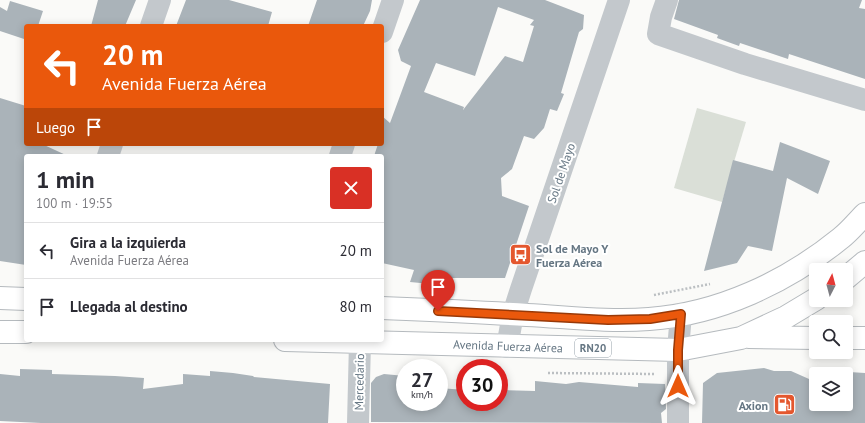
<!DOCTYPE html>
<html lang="es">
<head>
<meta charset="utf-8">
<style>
  :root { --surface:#fff; --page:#f2f2f3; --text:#2b2b33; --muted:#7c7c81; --line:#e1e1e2 }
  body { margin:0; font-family:"PT Sans",sans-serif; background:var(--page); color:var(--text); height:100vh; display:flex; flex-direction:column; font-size:15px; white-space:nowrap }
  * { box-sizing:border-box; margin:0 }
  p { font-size:13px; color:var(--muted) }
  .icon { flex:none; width:22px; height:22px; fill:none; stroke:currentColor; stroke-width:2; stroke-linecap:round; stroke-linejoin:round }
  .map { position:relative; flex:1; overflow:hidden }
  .sheet { position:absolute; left:24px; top:154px; width:360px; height:188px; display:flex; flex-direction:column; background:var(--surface); border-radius:4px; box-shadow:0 2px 10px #0003 }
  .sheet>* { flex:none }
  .hud { position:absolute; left:24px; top:24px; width:360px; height:122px; border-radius:4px; box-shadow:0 2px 10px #0003; background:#ea580c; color:#fff; overflow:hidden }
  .needle { width:26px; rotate:6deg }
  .fabs { position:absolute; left:809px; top:263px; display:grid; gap:8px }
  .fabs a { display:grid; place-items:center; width:44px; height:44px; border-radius:4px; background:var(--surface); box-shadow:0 2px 10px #0003; font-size:20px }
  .speed { position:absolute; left:396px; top:359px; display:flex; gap:8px; font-size:20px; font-weight:700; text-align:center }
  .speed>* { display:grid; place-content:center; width:52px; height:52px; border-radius:50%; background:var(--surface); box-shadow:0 2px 10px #0003; line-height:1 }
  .speed small { font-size:10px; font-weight:400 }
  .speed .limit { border:6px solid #d22; background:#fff; color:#111 }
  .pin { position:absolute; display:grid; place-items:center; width:34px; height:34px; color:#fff; margin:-41px -17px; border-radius:50% 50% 50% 0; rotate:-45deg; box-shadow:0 0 4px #0007 }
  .pin .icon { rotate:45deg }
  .me { position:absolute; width:44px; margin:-22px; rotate:0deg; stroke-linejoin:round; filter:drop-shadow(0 0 3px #0008) }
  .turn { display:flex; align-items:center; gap:14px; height:84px; padding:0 12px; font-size:18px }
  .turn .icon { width:52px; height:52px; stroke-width:2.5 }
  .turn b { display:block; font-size:28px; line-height:34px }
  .then { display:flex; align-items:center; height:38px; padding:0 12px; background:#0003; gap:8px; font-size:15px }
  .round { display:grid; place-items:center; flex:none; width:42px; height:42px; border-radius:4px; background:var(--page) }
  .overview { display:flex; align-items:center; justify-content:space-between; height:68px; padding:0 12px }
  h1 { font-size:24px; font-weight:600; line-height:30px }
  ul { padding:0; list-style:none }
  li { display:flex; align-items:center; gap:12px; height:56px; padding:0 12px; border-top:1px solid var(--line) }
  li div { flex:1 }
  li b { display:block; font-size:15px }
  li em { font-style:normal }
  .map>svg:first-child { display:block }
  .green { fill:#dadfd7 }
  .building { fill:#aab3b9; fill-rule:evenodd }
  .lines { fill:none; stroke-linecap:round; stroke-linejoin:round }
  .major-casing { stroke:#b5babe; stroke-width:24 }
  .path { stroke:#bbbfc2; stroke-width:2.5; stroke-dasharray:2 2; stroke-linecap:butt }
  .minor { stroke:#c3c8cc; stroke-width:22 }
  .major { stroke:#fff; stroke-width:22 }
  .route-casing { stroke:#983908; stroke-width:10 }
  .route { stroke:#ea580c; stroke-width:7 }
  .labels { text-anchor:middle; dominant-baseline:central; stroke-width:4; stroke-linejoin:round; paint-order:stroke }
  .shield { fill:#fff; stroke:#939fa8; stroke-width:1 }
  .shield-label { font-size:11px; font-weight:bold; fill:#657683 }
  .street-label { font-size:12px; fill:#657683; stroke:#fff }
  .poi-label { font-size:12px; font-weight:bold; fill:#657683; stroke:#fff; text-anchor:start }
</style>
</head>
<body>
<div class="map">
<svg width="865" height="423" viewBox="0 0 865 423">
  <rect width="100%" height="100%" fill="#fafaf8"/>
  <path class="green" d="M697 108 746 122 722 202 674 188Z"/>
  <path class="building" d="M98 0H136L125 26H91Z
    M186 0H229L272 12 268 26H176Z
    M317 0H372L370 11 363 26H308Z
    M420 0H545L584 15 583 29 579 32 561 93 564 94 557 111 550 109 544 128 534 139 524 136 512 169 501 178 502 196 529 206 505 278H435L431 284 410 282 414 270 382 263V156H374L378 144H382V116L390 123 411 66 401 61 398 50ZM498 7 534 20 530 25 534 26 523 62 505 56 463 110 464 107 424 92 436 63 475 76Z
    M679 0H862L859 8 865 9V79L789 54 788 59 740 43 739 46 717 38 718 35 674 19Z
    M10 1 43 11 38 26H26L24 39 0 31V7L7 11Z
    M0 98 26 106V144H42L68 156H26V265L0 261Z
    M780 142 830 161 818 194 787 178 772 251 748 246 737 263 704 271 733 160 773 171Z
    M764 368 774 371H791L809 379 816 380V404H846V374H833V371L865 373V423H702L703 383 717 373Z
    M20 369 52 370V374L115 376 144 378 143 389 183 384V374L210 376V371L233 373 253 376 254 377 330 384 328 423H41L0 421V374L20 376Z
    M384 374 405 376V402H439V388L465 390V402H499V390L535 391V381L566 384 579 382 638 387V383L665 384 666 409 661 413 662 423 371 422V383L376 377Z"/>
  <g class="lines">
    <defs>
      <path id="major" d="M846 278 865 262
        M0 298 26 299
        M382 308C430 310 479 312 527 315 568 317 608 322 649 319 719 314 787 282 841 238 850 231 857 222 865 214
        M0 332H26
        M749 337 816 338
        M846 338H865
        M285 340 678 350 741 338 786 317 816 299"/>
    </defs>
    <use href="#major" class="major-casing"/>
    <path class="path" d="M654 295 710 284
      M548 373 655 374"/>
    <path class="minor" d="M667 0 661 17 658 34 745 64 865 100
      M151 26 160 0
      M382 32 393 0
      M108 156 112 144
      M340 156 344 144
      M507 347 513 314 521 289 619 0
      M358 423 360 342
      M678 423V350L681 314"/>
    <use href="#major" class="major"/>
  </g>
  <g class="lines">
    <defs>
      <path id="route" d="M438 311 608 320 650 319 681 314 678 350V386"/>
    </defs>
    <use href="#route" class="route-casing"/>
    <use href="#route" class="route"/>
  </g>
  <defs>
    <symbol id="bus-square" viewBox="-11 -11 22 22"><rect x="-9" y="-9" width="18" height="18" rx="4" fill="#e4572e" stroke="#fff"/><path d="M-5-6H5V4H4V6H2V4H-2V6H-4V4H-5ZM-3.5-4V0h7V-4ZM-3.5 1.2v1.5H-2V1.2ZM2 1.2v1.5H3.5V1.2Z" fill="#fff"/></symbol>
    <symbol id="fuel-square" viewBox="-11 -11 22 22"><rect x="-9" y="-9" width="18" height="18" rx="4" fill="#e4572e" stroke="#fff"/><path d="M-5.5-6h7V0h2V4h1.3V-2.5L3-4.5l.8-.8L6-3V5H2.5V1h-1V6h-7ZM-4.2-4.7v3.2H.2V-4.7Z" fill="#fff"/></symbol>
  </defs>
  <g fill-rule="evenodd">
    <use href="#bus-square" x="508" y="242" width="25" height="25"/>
    <use href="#fuel-square" x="772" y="392" width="25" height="25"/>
  </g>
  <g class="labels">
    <rect class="shield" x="575" y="339" width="36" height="18" rx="3"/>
    <g class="shield-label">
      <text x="593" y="348">RN20</text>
    </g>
    <g class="street-label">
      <text transform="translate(561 173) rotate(-71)">Sol de Mayo</text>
      <text transform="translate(508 346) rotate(2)">Avenida Fuerza Aérea</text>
      <text transform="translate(359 382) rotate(-89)">Mercedario</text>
    </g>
    <g class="poi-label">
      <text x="536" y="248">Sol de Mayo Y<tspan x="536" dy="14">Fuerza Aérea</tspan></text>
      <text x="768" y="405" text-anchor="end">Axion</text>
    </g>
  </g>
</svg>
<div class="fabs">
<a><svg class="needle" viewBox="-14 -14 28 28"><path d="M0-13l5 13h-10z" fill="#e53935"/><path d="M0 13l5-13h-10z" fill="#7c7c81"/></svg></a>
<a><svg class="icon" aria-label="search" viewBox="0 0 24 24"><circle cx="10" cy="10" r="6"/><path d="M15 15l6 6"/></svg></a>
<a><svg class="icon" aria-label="layers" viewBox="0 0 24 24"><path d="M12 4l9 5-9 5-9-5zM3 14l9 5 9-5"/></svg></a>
</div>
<div class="speed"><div>27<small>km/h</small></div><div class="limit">30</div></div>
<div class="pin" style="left:438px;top:311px;background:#d93025"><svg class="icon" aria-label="arrive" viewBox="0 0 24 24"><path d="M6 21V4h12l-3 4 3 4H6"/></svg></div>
<svg class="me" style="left:678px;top:386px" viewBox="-20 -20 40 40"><path d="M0-17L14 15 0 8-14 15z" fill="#ea580c" stroke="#fff" stroke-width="4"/></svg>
<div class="hud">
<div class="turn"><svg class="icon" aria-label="left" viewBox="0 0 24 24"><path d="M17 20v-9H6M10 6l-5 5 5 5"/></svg><div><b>20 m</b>Avenida Fuerza Aérea</div></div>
<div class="then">Luego<svg class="icon" aria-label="arrive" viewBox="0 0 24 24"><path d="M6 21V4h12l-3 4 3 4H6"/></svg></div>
</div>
<section class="sheet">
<div class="overview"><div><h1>1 min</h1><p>100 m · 19:55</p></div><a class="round" style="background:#d93025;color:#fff"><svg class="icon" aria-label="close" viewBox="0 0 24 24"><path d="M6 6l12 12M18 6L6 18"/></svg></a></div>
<ul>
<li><svg class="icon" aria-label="left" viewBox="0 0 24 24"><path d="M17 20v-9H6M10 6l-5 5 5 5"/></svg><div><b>Gira a la izquierda</b><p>Avenida Fuerza Aérea</p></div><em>20 m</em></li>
<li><svg class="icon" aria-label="arrive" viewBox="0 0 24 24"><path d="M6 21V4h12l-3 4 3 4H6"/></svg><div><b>Llegada al destino</b></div><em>80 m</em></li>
</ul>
</section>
</div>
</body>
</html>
